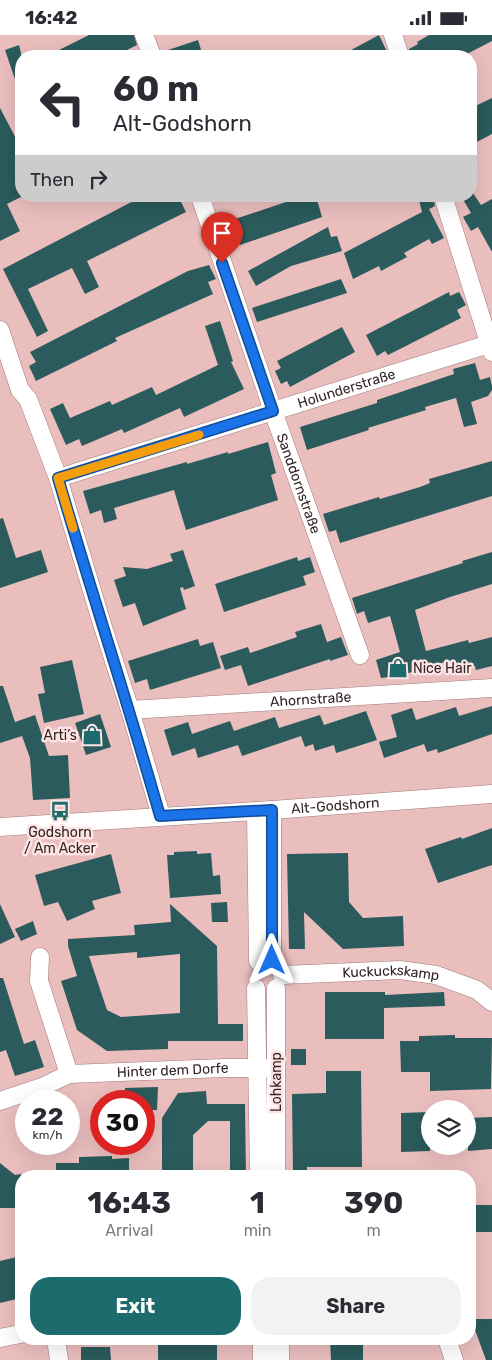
<!DOCTYPE html>
<html lang="en">
<head>
<meta charset="utf-8">
<style>
  :root { --surface:#fff; --page:#f2f2f3; --text:#2b2b33; --muted:#7c7c81; --accent:#1e6b6d }
  body { margin:0; font-family:Rubik,sans-serif; background:var(--page); color:var(--text); height:100vh; display:flex; flex-direction:column; font-size:19px; white-space:nowrap }
  * { box-sizing:border-box; margin:0 }
  p { font-size:16px; color:var(--muted) }
  .icon { flex:none; width:28px; height:28px; fill:none; stroke:currentColor; stroke-width:2; stroke-linecap:round; stroke-linejoin:round }
  .map { position:relative; flex:1; overflow:hidden }
  .details { position:absolute; left:15px; top:1135px; width:461px; height:175px; display:flex; flex-direction:column; background:var(--surface); border-radius:20px; box-shadow:0 5px 20px #0002 }
  .details>* { flex:none }
  .top-card { position:absolute; left:15px; top:15px; width:462px; height:152px; border-radius:20px; box-shadow:0 5px 20px #0002; background:#fff; color:var(--text); overflow:hidden }
  .tools { position:absolute; left:421px; top:1065px; display:grid; gap:10px }
  .tools a { display:grid; place-items:center; width:55px; height:55px; border-radius:50%; background:var(--surface); box-shadow:0 5px 20px #0002; font-size:25px }
  .speed { position:absolute; left:15px; top:1055px; display:flex; gap:10px; font-size:25px; font-weight:700; text-align:center }
  .speed>* { display:grid; place-content:center; width:65px; height:65px; border-radius:50%; background:var(--surface); box-shadow:0 5px 20px #0002; line-height:1 }
  .speed small { font-size:12px; font-weight:400 }
  .speed .limit { border:8px solid #d22; background:#fff; color:#111 }
  .pin { position:absolute; display:grid; place-items:center; width:42px; height:42px; color:#fff; margin:-51px -21px; border-radius:50% 50% 50% 0; rotate:-45deg; box-shadow:0 0 5px #0007 }
  .pin .icon { rotate:45deg }
  .me { position:absolute; width:55px; margin:-28px; rotate:0deg; stroke-linejoin:round; filter:drop-shadow(0 0 4px #0008) }
  .turn { display:flex; align-items:center; gap:18px; height:105px; padding:0 15px; font-size:22px }
  .turn .icon { width:65px; height:65px; stroke-width:2.5 }
  .turn b { display:block; font-size:35px; line-height:42px }
  .then { display:flex; align-items:center; height:48px; padding:0 15px; background:#0003; gap:10px; font-size:19px }
  .eta { display:flex; justify-content:space-evenly; align-items:center; height:85px; text-align:center }
  .eta b { font-size:30px; font-weight:700; line-height:35px }
  .action { display:flex; gap:10px; margin-top:auto; padding:10px 15px }
  .action a { flex:1; height:58px; border-radius:20px; background:var(--accent); color:#fff; font-size:20px; font-weight:700; line-height:58px; text-align:center }
  .action a+a { background:var(--page); color:var(--text) }
  .status { display:flex; justify-content:space-between; align-items:center; height:35px; padding:0 25px; background:var(--surface); direction:ltr }
  .status svg { height:14px; fill:currentColor }
  .map>svg:first-child { display:block }
  .building { fill:#2b5b5c; fill-rule:evenodd }
  .lines { fill:none; stroke-linecap:round; stroke-linejoin:round }
  .minor-casing { stroke:#a27979; stroke-width:19 }
  .minor { stroke:#fff; stroke-width:18 }
  .route-casing { stroke:#114b97; stroke-width:12 }
  .route { stroke:#1a73e8; stroke-width:9 }
  .slow { stroke:#f59e0b; stroke-width:9 }
  .labels { text-anchor:middle; dominant-baseline:central; stroke-width:5; stroke-linejoin:round; paint-order:stroke }
  .street-label { font-size:14px; fill:#352424; stroke:#fde5e5 }
  .poi-label { font-size:14px; fill:#352424; stroke:#fde5e5; text-anchor:start }
</style>
</head>
<body>
<div class="status"><b>16:42</b><svg viewBox="0 0 49 12"><path d="M0 12V9h3v3zM5 12V6h3v6zM10 12V3h3v9zM15 12V0h3v12zM26 1h20v11H26zM47 4h2v5h-2z"/></svg></div>
<div class="map">
<svg width="492" height="1325" viewBox="0 0 492 1325">
  <rect width="100%" height="100%" fill="#ebbebe"/>
  <path class="building" d="M89 0H134L137 10 115 21H104L102 16 87 21H47Z
    M379 0 389 21H340Z
    M429 0H492V6L463 21H410L409 14 418 9 417 7Z
    M198 5 203 21H162V17Z
    M19 10 21 18V56H19L5 15Z
    M492 63V99L471 110V73Z
    M0 73 21 113V162L7 169 20 196 0 206Z
    M471 155 481 170 492 164V217L478 192 471 196 463 182 471 178 461 161H471Z
    M143 161H178L186 177 87 226 99 252 85 259 72 233 28 254 48 296 37 302 3 234Z
    M288 161H316L322 182 240 210 232 185 289 166Z
    M418 161H433L435 171 429 174 444 203 432 209 429 204 404 218 407 222 381 236 379 231 353 244 344 218 422 177Z
    M328 192 331 202 337 201 342 216 291 231 256 251 248 236Z
    M209 230 216 244 208 247 213 259 115 303 117 306 36 346 29 331 36 327 30 317 188 236Z
    M341 244 347 258 257 287 252 273Z
    M449 257 450 261 459 257 466 270 457 275 461 283 396 316 388 320 385 316 377 321 366 300Z
    M220 286 233 326 231 327 244 354 184 382 180 373 124 398 122 394 82 411 79 404 66 410 50 374 63 368 70 383 110 366 112 370 152 352 156 360 218 330 205 291Z
    M342 292 355 317 290 352 287 346 281 349 275 336 281 333 277 326Z
    M475 328 480 345 490 342 492 351V355L488 361 471 367 477 389 464 392 456 363 425 372 426 375 368 393 369 395 307 415 300 392 377 368V365L454 339 453 334Z
    M268 407 276 438 271 440 278 465 186 495 174 455 114 473 117 484 104 488 101 475 90 479 83 456 187 427V429L228 417V419Z
    M492 426V461L340 508 336 495 329 497 323 479 379 462 380 464 420 452 430 448 429 444Z
    M3 483 16 523 41 515 48 537 0 553V484Z
    M183 515 195 551 184 555 183 552 180 553 186 574 143 591 135 568 123 572 114 545 126 541 123 532 147 534 173 526 170 519Z
    M492 517V549L450 562 415 575 426 616 468 605 469 608 492 602V631L476 635 475 631 451 638 448 626 389 644V642L381 643 376 625 400 617 390 581 368 588 364 576 357 579 352 563 463 528 462 526Z
    M297 522 298 526 310 522 315 537 303 541 306 550 224 577 215 549Z
    M321 589 327 607 341 602 348 620 330 626V624L248 651 241 630 225 635 220 621 248 612 250 618 297 602 295 597Z
    M198 604 200 611 213 607 221 633 150 655 147 644 135 648 128 626Z
    M72 625 84 679 44 688 38 659 45 658 40 632Z
    M0 651H3L15 687 35 680 49 721 68 720 70 763 33 765 30 723 22 701 0 708Z
    M492 671V699L438 718 437 714 427 717 424 709 384 723 379 707 397 702 391 680 412 673 416 685 456 672 459 681Z
    M366 676 377 705 336 718 334 710 315 716 313 709 305 712 301 701 242 721 238 710 198 723 195 713 172 721 164 695 188 687 192 699 230 686 234 696 275 682 279 693 320 680 324 690Z
    M100 679 111 712 86 720 75 688Z
    M492 793V830L438 848 425 814 461 802 462 804Z
    M197 816V819L211 818 213 841 220 840 221 859 170 863 167 820H174V817Z
    M348 818 349 867 363 883 403 881 404 911 343 914 304 877 305 914H289L287 819Z
    M111 819 121 858 92 866 95 874 67 886 58 867 44 871 35 840Z
    M227 867 228 887H212L211 868Z
    M0 869 15 902 0 909Z
    M170 869 217 911 218 989H243V1006H168V1014L107 1016 77 995 61 946 77 941 68 911V904L135 900 134 890 171 887ZM137 917V923L180 919V978L121 982 107 975 89 921Z
    M33 886 37 899 21 906 15 894Z
    M0 943H3L24 1009 35 1005 44 1032 15 1041 6 1015 0 1017Z
    M325 957H385V960L444 957 445 971 384 973V1004H325Z
    M455 1000V1003H492L491 1054 430 1056V1037H401L400 1006H419V1001Z
    M291 1014H306V1030H291Z
    M326 1036H361L362 1132H307V1141H293L292 1059 326 1058Z
    M158 1052 157 1075H144V1066H125V1053Z
    M206 1056 207 1069H245L246 1141H230V1086H208L193 1100V1141H162V1083L178 1058Z
    M430 1077V1116L401 1117V1078Z
    M492 1082V1114L468 1116V1083Z
    M112 1121V1124L129 1123V1141H56V1128H79V1122Z
    M0 1128 15 1140 21 1139V1173H0Z
    M470 1170H492V1197H470Z
    M21 1221V1263L0 1268V1226Z
    M471 1284H492V1325H486Z
    M202 1304H217V1325H158V1310H202Z
    M330 1304H363V1325H331Z
    M81 1312H110L111 1325H81Z"/>
  <g class="lines">
    <defs>
      <g id="minor">
        <path d="M144 0 152 21"/>
        <path d="M393 0 400 21"/>
        <path id="s1" d="M200 161 273 376 360 620"/>
        <path d="M443 161 492 317"/>
        <path d="M0 295 20 355 28 364 58 443 102 589 130 675 161 781"/>
        <path id="s2" d="M58 443 492 308"/>
        <path id="s3" d="M130 675 492 653"/>
        <path d="M272 775V925"/>
        <path d="M256 776 258 926"/>
        <path id="s4" d="M0 792 272 775 492 759"/>
        <path d="M40 922 39 946 69 1039"/>
        <path id="s5" d="M282 940 400 935 436 940 477 955 492 967"/>
        <path d="M256 953 259 1141"/>
        <path d="M276 953V1141"/>
        <path id="s6" d="M0 1066 42 1052 69 1039 224 1033H275"/>
        <path d="M0 1303 21 1299"/>
        <path d="M56 1304 59 1325"/>
        <path d="M262 1304V1325"/>
        <path d="M447 1304 454 1325"/>
        <path d="M280 1325V1304"/>
      </g>
    </defs>
    <use href="#minor" class="minor-casing"/>
    <use href="#minor" class="minor"/>
  </g>
  <g class="lines">
    <defs>
      <path id="route" d="M222 228 273 376 58 443C91 556 128 668 160 781L272 775V925"/>
    </defs>
    <use href="#route" class="route-casing"/>
    <use href="#route" class="route"/>
    <path class="slow" d="M73 493 58 443 199 400"/>
  </g>
  <defs>
    <symbol id="shop-bare" viewBox="-9 -9 18 18"><path d="M-5-2.5h2.3a2.7 3.5 0 0 1 5.4 0H5L5.5 6h-11ZM-1.5-2.5h3a1.5 2.3 0 0 0-3 0Z" fill="#1e6b6d" stroke="#fde5e5" stroke-width="2.5" paint-order="stroke"/></symbol>
    <symbol id="bus-bare" viewBox="-9 -9 18 18"><path d="M-5-6H5V4H4V6H2V4H-2V6H-4V4H-5ZM-3.5-4V0h7V-4ZM-3.5 1.2v1.5H-2V1.2ZM2 1.2v1.5H3.5V1.2Z" fill="#1e6b6d" stroke="#fde5e5" stroke-width="2.5" paint-order="stroke"/></symbol>
  </defs>
  <g fill-rule="evenodd">
    <use href="#shop-bare" x="384" y="619" width="28" height="28"/>
    <use href="#shop-bare" x="78" y="686" width="28" height="28"/>
    <use href="#bus-bare" x="46" y="762" width="28" height="28"/>
  </g>
  <g class="labels">
    <g class="street-label">
      <text stroke="none"><textPath href="#s2" startOffset="302">Holunderstraße</textPath></text>
      <text stroke="none"><textPath href="#s1" startOffset="304">Sanddornstraße</textPath></text>
      <text stroke="none"><textPath href="#s3" startOffset="181">Ahornstraße</textPath></text>
      <text stroke="none"><textPath href="#s4" startOffset="336">Alt-Godshorn</textPath></text>
      <text stroke="none"><textPath href="#s5" startOffset="109">Kuckuckskamp</textPath></text>
      <text stroke="none"><textPath href="#s6" startOffset="178">Hinter dem Dorfe</textPath></text>
      <text transform="translate(276 1047) rotate(-90)">Lohkamp</text>
    </g>
    <g class="poi-label">
      <text x="413" y="633">Nice Hair</text>
      <text x="77" y="700" text-anchor="end">Arti’s</text>
      <text x="60" y="797" text-anchor="middle">Godshorn<tspan x="60" dy="16">/ Am Acker</tspan></text>
    </g>
  </g>
</svg>
<div class="tools">
<a><svg class="icon" aria-label="layers" viewBox="0 0 24 24"><path d="M12 4l9 5-9 5-9-5zM3 14l9 5 9-5"/></svg></a>
</div>
<div class="speed"><div>22<small>km/h</small></div><div class="limit">30</div></div>
<div class="pin" style="left:222px;top:228px;background:#d93025"><svg class="icon" aria-label="arrive" viewBox="0 0 24 24"><path d="M6 21V4h12l-3 4 3 4H6"/></svg></div>
<svg class="me" style="left:272px;top:925px" viewBox="-20 -20 40 40"><path d="M0-17L14 15 0 8-14 15z" fill="#1a73e8" stroke="#fff" stroke-width="4"/></svg>
<div class="top-card">
<div class="turn"><svg class="icon" aria-label="left" viewBox="0 0 24 24"><path d="M17 20v-9H6M10 6l-5 5 5 5"/></svg><div><b>60 m</b>Alt-Godshorn</div></div>
<div class="then">Then<svg class="icon" aria-label="right" viewBox="0 0 24 24"><path d="M7 20v-9h11M14 6l5 5-5 5"/></svg></div>
</div>
<section class="details">
<div class="eta">
<div><b>16:43</b><p>Arrival</p></div>
<div><b>1</b><p>min</p></div>
<div><b>390</b><p>m</p></div>
</div>
<div class="action"><a>Exit</a><a>Share</a></div>
</section>
</div>
</body>
</html>
